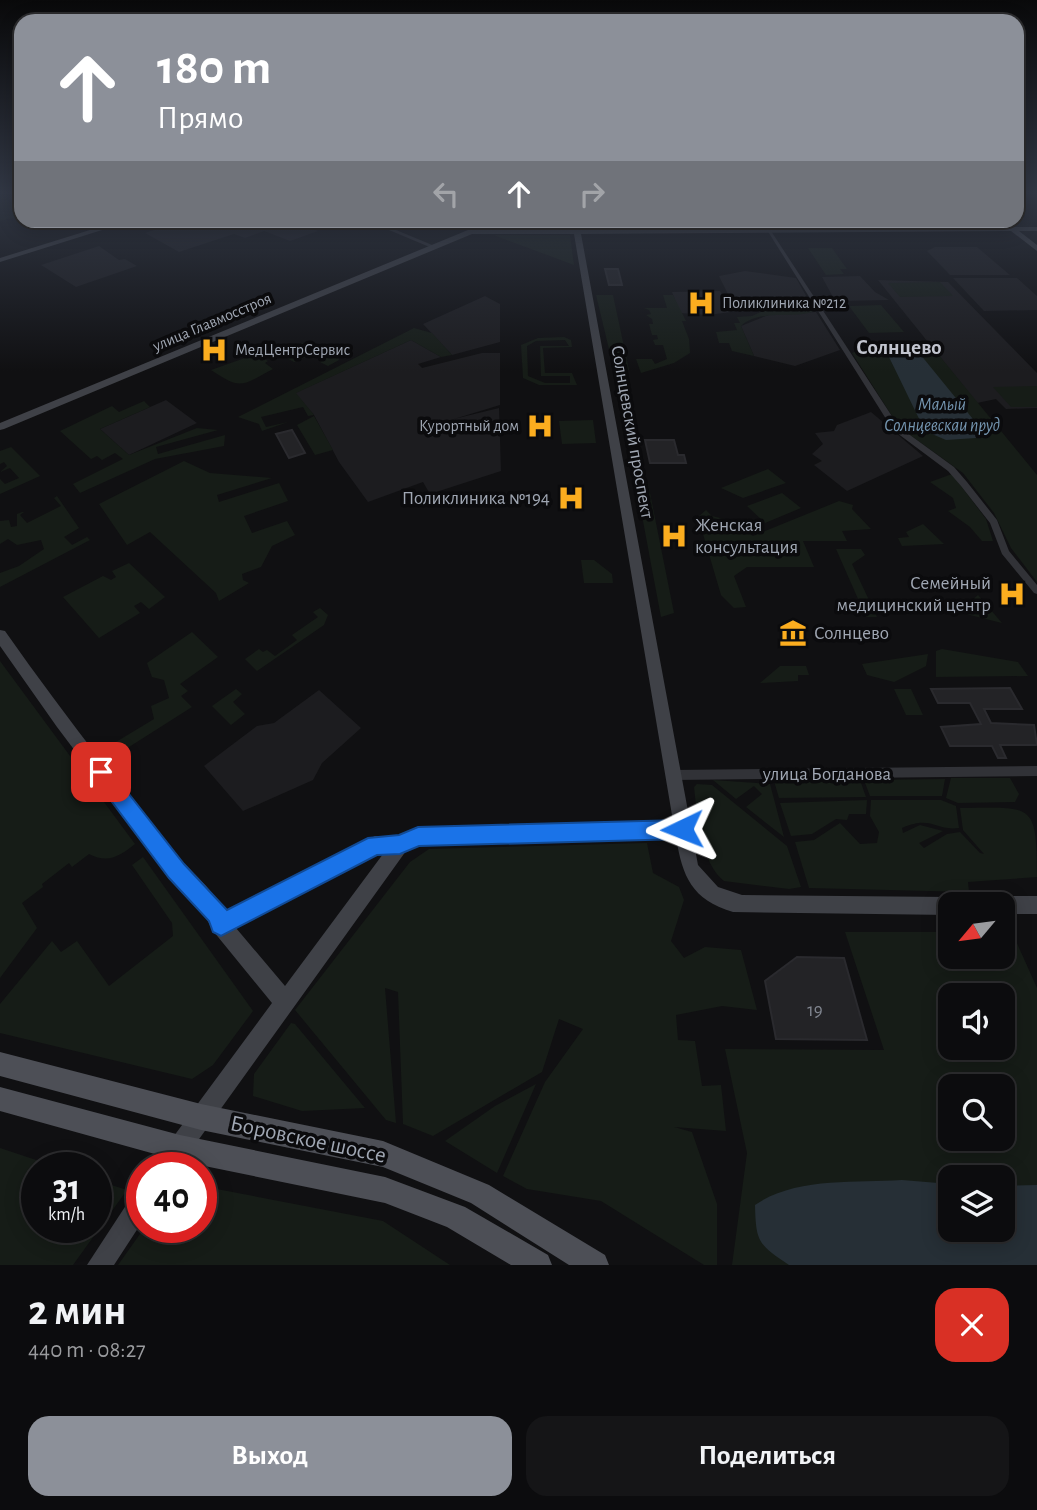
<!DOCTYPE html>
<html lang="ru">
<head>
<meta charset="utf-8">
<style>
  :root { --surface:#0c0c0e; --page:#151517; --text:#f1f3f6; --muted:#9a9b9e; --line:#2c2c2e; --accent:#8c9099 }
  body { margin:0; font-family:"Alegreya Sans",sans-serif; background:var(--page); color:var(--text); height:100vh; display:flex; flex-direction:column; font-size:26px; white-space:nowrap }
  * { box-sizing:border-box; margin:0 }
  p { font-size:23px; color:var(--muted) }
  .icon { flex:none; width:38px; height:38px; fill:none; stroke:currentColor; stroke-width:2; stroke-linecap:round; stroke-linejoin:round }
  .map { position:relative; height:1265px; overflow:hidden }
  .side { display:flex; flex-direction:column; background:var(--surface); flex:1 }
  .side>* { flex:none }
  .banner { position:absolute; left:14px; top:14px; width:1010px; height:214px; border-radius:21px; box-shadow:0 4px 18px #0003,0 0 0 2px var(--line); background:#8c9099; color:#fff; overflow:hidden }
  .needle { width:46px; rotate:241deg }
  .tools { position:absolute; left:938px; top:892px; display:grid; gap:14px }
  .tools a { display:grid; place-items:center; width:77px; height:77px; border-radius:14px; background:var(--surface); box-shadow:0 4px 18px #0003,0 0 0 2px var(--line); font-size:35px }
  .speed { position:absolute; left:21px; top:1152px; display:flex; gap:14px; font-size:35px; font-weight:700; text-align:center }
  .speed>* { display:grid; place-content:center; width:91px; height:91px; border-radius:50%; background:var(--surface); box-shadow:0 4px 18px #0003,0 0 0 2px var(--line); line-height:1 }
  .speed small { font-size:18px; font-weight:400 }
  .speed .limit { border:10px solid #d22; background:#fff; color:#111 }
  .pin { position:absolute; display:grid; place-items:center; width:60px; height:60px; color:#fff; margin:-30px; border-radius:14px; box-shadow:0 4px 10px #0006 }
  .me { position:absolute; width:77px; margin:-38px; rotate:268deg; stroke-linejoin:round; filter:drop-shadow(0 0 5px #0008) }
  .turn { display:flex; align-items:center; gap:24px; height:147px; padding:0 28px; font-size:32px }
  .turn .icon { width:91px; height:91px; stroke-width:2.5 }
  .turn b { display:block; font-size:49px; line-height:60px }
  .lanes { display:flex; align-items:center; height:66px; padding:0 28px; background:#0003; justify-content:center; gap:35px; direction:ltr }
  .lanes .off { opacity:.35 }
  .round { display:grid; place-items:center; flex:none; width:74px; height:74px; border-radius:21px; background:var(--page) }
  .summary { display:flex; align-items:center; justify-content:space-between; height:119px; padding:0 28px }
  h1 { font-size:42px; font-weight:700; line-height:52px }
  .cta { display:flex; gap:14px; margin-top:auto; padding:14px 28px }
  .cta a { flex:1; height:80px; border-radius:21px; background:var(--accent); color:#fff; font-size:28px; font-weight:700; line-height:80px; text-align:center }
  .cta a+a { background:var(--page); color:var(--text) }
  .map>svg:first-child { display:block }
  .built { fill:#1c1c1f }
  .green { fill:#161c17; fill-rule:evenodd }
  .water { fill:#262f36 }
  .building { fill:#232326; stroke:#2a2a2e; stroke-width:2 }
  .lines { fill:none; stroke-linecap:round; stroke-linejoin:round }
  .street { fill:#313237; fill-rule:evenodd }
  .secondary { fill:#3f4147; fill-rule:evenodd }
  .primary { fill:#4d4f56; fill-rule:evenodd }
  .route { fill:#1a73e8; stroke:#114b97; stroke-width:2 }
  .labels { text-anchor:middle; dominant-baseline:central; stroke-width:7; stroke-linejoin:round; paint-order:stroke }
  .far-poi-label { font-size:16px; fill:#a0a7b3; stroke:#0b0b0d; text-anchor:start }
  .far-street-label { font-size:16px; fill:#a0a7b3; stroke:#0b0b0d }
  .far-water-label { font-size:18px; font-style:italic; fill:#7596b1; stroke:#0b0b0d }
  .street-label { font-size:19px; fill:#a0a7b3; stroke:#0b0b0d }
  .poi-label { font-size:19px; fill:#a0a7b3; stroke:#0b0b0d; text-anchor:end }
  .near-number-label { font-size:19px; fill:#80858f }
  .far-district-label { font-size:21px; font-weight:bold; fill:#c2c5cf; stroke:#0b0b0d }
  .near-street-label { font-size:23px; fill:#a0a7b3; stroke:#0b0b0d }
</style>
</head>
<body>
<div class="map">
<svg width="1037" height="1265" viewBox="0 0 1037 1265">
  <rect width="100%" height="100%" fill="#101012"/>
  <path class="built" d="M185 220 296 221 318 231 290 241 264 231 245 238 234 234 179 252 145 233Z
    M99 246 119 260 125 259 137 266 76 287 41 265Z
    M935 247H977L1010 275H950L927 251Z
    M745 271 796 278 813 308H735L719 276Z
    M860 276 875 292 889 300 840 301 834 299 822 277Z
    M953 278H1017L1037 296V310L984 311Z
    M878 280 948 282 1037 373V408L1006 409 996 399 977 403Z
    M720 291 731 312 708 315 680 313 672 292Z
    M485 296 500 304V342L452 355 423 324Z
    M816 312 840 350 795 366 754 356 741 326 771 314Z
    M411 340 441 357 418 364 422 368 482 353H500V405L454 419 499 408 501 471 430 494 423 482 368 502 339 462 314 415 295 393Z
    M166 400 197 423 129 455 100 429Z
    M871 412 923 456 847 491 814 465 822 461 812 454 823 444 815 433 834 431 837 425Z
    M319 690 361 728 322 763 313 780 243 811 204 766 257 726 274 723Z"/>
  <path class="green" d="M0 194H21V216L0 221Z
    M495 235H570L574 265 496 236Z
    M808 248H832L847 269H840L844 274 826 275Z
    M940 282 953 296 900 297 888 283Z
    M596 295H613L629 370H614Z
    M663 295H673L686 321H682L689 339 690 353 674 363 641 373 636 359H652L655 364 667 359 663 345H655L653 340 658 339 657 335H652L649 324H653L652 319 646 315 651 314 649 310 644 308H667Z
    M881 305 904 332 869 333 849 306Z
    M815 310C799 321 762 307 741 326L754 356 732 351 729 343H719L716 332 737 330 734 323H740L737 317 752 316 763 311Z
    M414 328 432 333 452 355 441 357 411 340 296 393 314 415 308 416 303 407 261 417 266 427 288 422 262 431 259 424 238 417Z
    M564 337 571 340 572 347 543 348 545 373H572L577 385H539L523 378 521 345 538 338ZM565 340 569 346H540L541 376H570V383H545L528 376 527 346 536 341Z
    M309 341 338 357 339 360 328 366 320 362 326 358 315 353 294 362 276 352Z
    M919 343 933 348 1037 475V582L1011 548 994 513 963 473 899 427 852 353 874 344Z
    M256 354 268 361 265 363 273 369C241 386 241 390 211 370Z
    M1037 386V407H1011L993 387Z
    M144 401 150 407 100 429 129 455 197 428 218 430 156 447 158 454 225 435 224 446 155 459 80 493 73 484 123 459 115 453 102 460 97 456 91 459 60 431 112 406 119 412Z
    M314 416 333 450 315 455 297 425Z
    M593 420 596 443 562 444 559 421Z
    M11 447 40 476 0 494V479L5 484 19 478 10 468 0 472 7 466 4 462 0 464V451Z
    M184 461 210 473 272 478 217 495 219 502 279 483 288 501 244 516 252 533 287 521 295 535 272 546 261 567 242 574 243 580 249 583 219 601 216 593 150 532 127 545 99 504Z
    M768 469 786 483 743 498 721 488Z
    M952 474 986 519 993 541H982L970 527 948 511 956 508 953 498 930 482Z
    M648 483 674 613 661 617 636 484Z
    M782 493 801 508 765 523 747 506Z
    M57 496 79 528 64 537 72 545 87 537 90 540 0 587V573L19 566 44 549 41 540 17 545 8 539 0 544V521L9 520 11 527 17 526V514L22 512H24L20 515 27 523 61 506 54 498Z
    M839 501 853 505 852 509 871 529 842 531 847 541H803L814 567H747L734 576 746 607 734 608 721 595 698 517 706 510 712 516 728 520 753 536Z
    M923 524 944 544 902 546 898 538 909 537 906 532Z
    M836 549H861L865 555 852 564 877 617H866Z
    M581 560H594L612 574 613 583H584Z
    M129 563 165 597 149 609 141 602 134 606 140 613 99 638 63 597 103 576 111 580 116 577 112 571Z
    M978 595 1002 623 958 612Z
    M320 608 328 615 324 625 257 671 245 659 259 649 263 652 267 650 275 656 297 640 292 635 318 617 313 612Z
    M192 632 218 657 180 684 188 691 181 696 192 707 118 754 111 745 154 719 151 706 169 698 164 680 152 677 147 663Z
    M942 649 1018 662 1028 676 936 677V651Z
    M928 654 926 666 894 682 867 675 862 664Z
    M0 661 135 844C120 856 108 864 89 854L72 867 69 863 42 884 43 887 22 903 37 928 0 978Z
    M780 666H806L809 675H798V681L760 683Z
    M236 689 242 694 233 702 245 714 231 725 212 706Z
    M894 689H911L923 715H906Z
    M951 778H1010L1019 794 1015 802 958 803 946 798Z
    M945 779 942 796H870L864 780Z
    M713 780 770 784 784 837 746 807 762 794 754 786 736 799Z
    M860 780 866 797 779 798 774 781Z
    M697 784 712 785 787 846 801 887 789 889 724 881C701 863 697 815 694 787Z
    M867 800 866 814H849L847 820 836 819 812 834 791 836 780 803Z
    M871 800H941L956 806 959 828C934 831 932 815 902 828L903 833 920 825 943 831 919 843 924 848 947 834 960 832 980 853 984 854 963 830 960 808C1032 808 1037 800 1037 877L968 882 969 892 809 888 795 842 814 840 840 823 860 844 877 843 879 832 870 816Z
    M647 843 653 873 679 887 684 900 671 941 684 958 705 947 741 950 757 1010 722 1006 676 1015 678 1040 695 1041 702 1086 721 1085 726 1131 674 1127 692 1132 717 1204V1265H704L601 1201 527 1189 503 1176 545 1082 583 1029 559 1019 542 1072 433 1136 403 1124 398 992 385 988 396 1123 386 1120 295 1010 410 862 429 849Z
    M143 857 253 1011 213 1065 192 1079 0 1033V1004L52 941 61 952 77 941 109 986 173 936 172 923 132 865Z
    M845 932H950V957H1003V932H1012L1037 988V1265H732L747 1153 725 1049 884 1050ZM950 996H1003V1048H950ZM950 1087H1003V1139H950ZM950 1178H1003V1230H950Z
    M291 1023 295 1024 365 1108 302 1111 253 1096 254 1074Z
    M536 1084 497 1173 445 1141 495 1106Z
    M0 1148 57 1167H37V1227H96V1180L127 1190 73 1265H0Z
    M201 1186 383 1221 450 1265H118L145 1227H201Z"/>
  <path class="water" d="M897 349 920 354 977 424 976 438 946 440 925 431 889 357 888 351Z
    M902 1180 950 1184V1230H1003V1186L1037 1185V1265H789C758 1244 756 1242 755 1205 795 1177 855 1183 902 1180Z"/>
  <path class="building" d="M605 269H618L622 285H609Z
    M292 430 305 453 289 458 276 434Z
    M645 440H674L678 455H684L686 463H650Z
    M1010 688 1022 709H984L991 723 1034 725 1037 745H1000L1006 758H998L992 746H950L941 727 981 724 970 703H938L931 689Z
    M797 957 844 958 867 1040 776 1039 765 981Z"/>
  <g class="lines">
    <path class="street" d="M365 220H372L437 247 432 248Z
      M767 230 771 231 899 427 954 467 967 482 997 520 1009 551 1037 585V594L1034 593 1002 554 990 523 961 486 948 471 893 430Z
      M1037 766V776L673 780 669 779 667 775 669 771 673 770Z"/>
    <path class="secondary" d="M122 220H134L0 262V258Z
      M572 220H579L580 229 1037 227V231H1019L1037 245V251L1011 231 581 234 698 865 718 887 742 895 950 897 957 899 959 905H950V915L733 912C691 899 683 877 676 838L419 844 406 851 179 1167H154L157 1159 272 1003 214 932 199 906 164 869 57 727 0 646V630L5 631C56 704 111 774 166 844 185 867 212 886 225 913L369 839 375 836H399L418 827 673 821 574 234H472L4 429 0 430V423L468 230 573 229ZM376 854H383L285 986 236 928Z
      M1003 896H1037V914H1003V905H994L996 898Z
      M142 1189V1222L114 1265H87L134 1193Z"/>
    <path class="primary" d="M0 1052 201 1104 383 1141 489 1185 605 1255 609 1265H569L471 1203 383 1167 201 1130 0 1076Z
      M0 1087 180 1135 385 1177 465 1207 548 1255 552 1265H511L447 1227 385 1203 180 1161 0 1111Z"/>
  </g>
  <linearGradient id="sky" x2="0" y2="1"><stop stop-color="#09090a"/><stop offset="0.52" stop-color="#313744"/><stop offset="1" stop-color="#313744" stop-opacity="0"/></linearGradient>
  <rect width="1037" height="371" fill="url(#sky)"/>
  <path class="route" d="M101 764 107 766 184 864 227 910 368 838 399 835 418 827 682 820 689 822 692 829 689 836 682 839 419 846 400 854 377 855 221 936 213 932 209 921 169 878 94 778 91 772 94 766Z"/>
  <defs>
    <symbol id="hospital-bare" viewBox="-9 -9 18 18"><path d="M-5-5h3v3.5h4V-5h3V5h-3V1.5h-4V5h-3Z" fill="#fbad1f" stroke="#0b0b0d" stroke-width="2.5" paint-order="stroke"/></symbol>
    <symbol id="museum-bare" viewBox="-9 -9 18 18"><path d="M0-6L6-3V-2H-6V-3ZM-5-1h2V3h-2ZM-1-1h2V3h-2ZM3-1h2V3H3ZM-6 4H6V6H-6Z" fill="#fbad1f" stroke="#0b0b0d" stroke-width="2.5" paint-order="stroke"/></symbol>
  </defs>
  <g fill-rule="evenodd">
    <use href="#hospital-bare" x="682" y="284" width="38" height="38"/>
    <use href="#hospital-bare" x="195" y="331" width="38" height="38"/>
    <use href="#hospital-bare" x="521" y="407" width="38" height="38"/>
    <use href="#hospital-bare" x="552" y="479" width="38" height="38"/>
    <use href="#hospital-bare" x="655" y="517" width="38" height="38"/>
    <use href="#hospital-bare" x="993" y="575" width="38" height="38"/>
    <use href="#museum-bare" x="774" y="614" width="38" height="38"/>
  </g>
  <g class="labels">
    <g class="far-poi-label">
      <text x="722" y="303">Поликлиника №212</text>
      <text x="235" y="350">МедЦентрСервис</text>
      <text x="519" y="426" text-anchor="end">Курортный дом</text>
    </g>
    <g class="far-street-label">
      <text transform="translate(212 322) rotate(-23)">улица Главмосстроя</text>
    </g>
    <g class="far-water-label">
      <text x="942" y="405">Малый<tspan x="942" dy="21">Солнцевскаи пруд</tspan></text>
    </g>
    <g class="street-label">
      <text transform="translate(632 432) rotate(80)">Солнцевский проспект</text>
      <text x="827" y="774">улица Богданова</text>
    </g>
    <g class="poi-label">
      <text x="550" y="498">Поликлиника №194</text>
      <text x="695" y="525" text-anchor="start">Женская<tspan x="695" dy="22">консультация</tspan></text>
      <text x="991" y="583">Семейный<tspan x="991" dy="22">медицинский центр</tspan></text>
      <text x="814" y="633" text-anchor="start">Солнцево</text>
    </g>
    <g class="near-number-label">
      <text x="815" y="1010">19</text>
    </g>
    <g class="far-district-label">
      <text x="899" y="347">Солнцево</text>
    </g>
    <g class="near-street-label">
      <text transform="translate(308 1140) rotate(12)">Боровское шоссе</text>
    </g>
  </g>
</svg>
<div class="tools">
<a><svg class="needle" viewBox="-14 -14 28 28"><path d="M0-13l5 13h-10z" fill="#e53935"/><path d="M0 13l5-13h-10z" fill="#9a9b9e"/></svg></a>
<a><svg class="icon" aria-label="sound" viewBox="0 0 24 24"><path d="M4 9h4l5-4v14l-5-4H4zM17 9q2 3 0 6"/></svg></a>
<a><svg class="icon" aria-label="search" viewBox="0 0 24 24"><circle cx="10" cy="10" r="6"/><path d="M15 15l6 6"/></svg></a>
<a><svg class="icon" aria-label="layers" viewBox="0 0 24 24"><path d="M12 4l9 5-9 5-9-5zM3 14l9 5 9-5"/></svg></a>
</div>
<div class="speed"><div>31<small>km/h</small></div><div class="limit">40</div></div>
<div class="pin" style="left:101px;top:772px;background:#d93025"><svg class="icon" aria-label="arrive" viewBox="0 0 24 24"><path d="M6 21V4h12l-3 4 3 4H6"/></svg></div>
<svg class="me" style="left:682px;top:829px" viewBox="-20 -20 40 40"><path d="M0-17L14 15 0 8-14 15z" fill="#1a73e8" stroke="#fff" stroke-width="4"/></svg>
<div class="banner">
<div class="turn"><svg class="icon" aria-label="ahead" viewBox="0 0 24 24"><path d="M12 20V5M6 11l6-6 6 6"/></svg><div><b>180 m</b>Прямо</div></div>
<div class="lanes"><svg class="icon off" aria-label="left" viewBox="0 0 24 24"><path d="M17 20v-9H6M10 6l-5 5 5 5"/></svg><svg class="icon" aria-label="ahead" viewBox="0 0 24 24"><path d="M12 20V5M6 11l6-6 6 6"/></svg><svg class="icon off" aria-label="right" viewBox="0 0 24 24"><path d="M7 20v-9h11M14 6l5 5-5 5"/></svg></div>
</div>
</div>
<section class="side">
<div class="summary"><div><h1>2 мин</h1><p>440 m · 08:27</p></div><a class="round" style="background:#d93025;color:#fff"><svg class="icon" aria-label="close" viewBox="0 0 24 24"><path d="M6 6l12 12M18 6L6 18"/></svg></a></div>
<div class="cta"><a>Выход</a><a>Поделиться</a></div>
</section>
</body>
</html>
